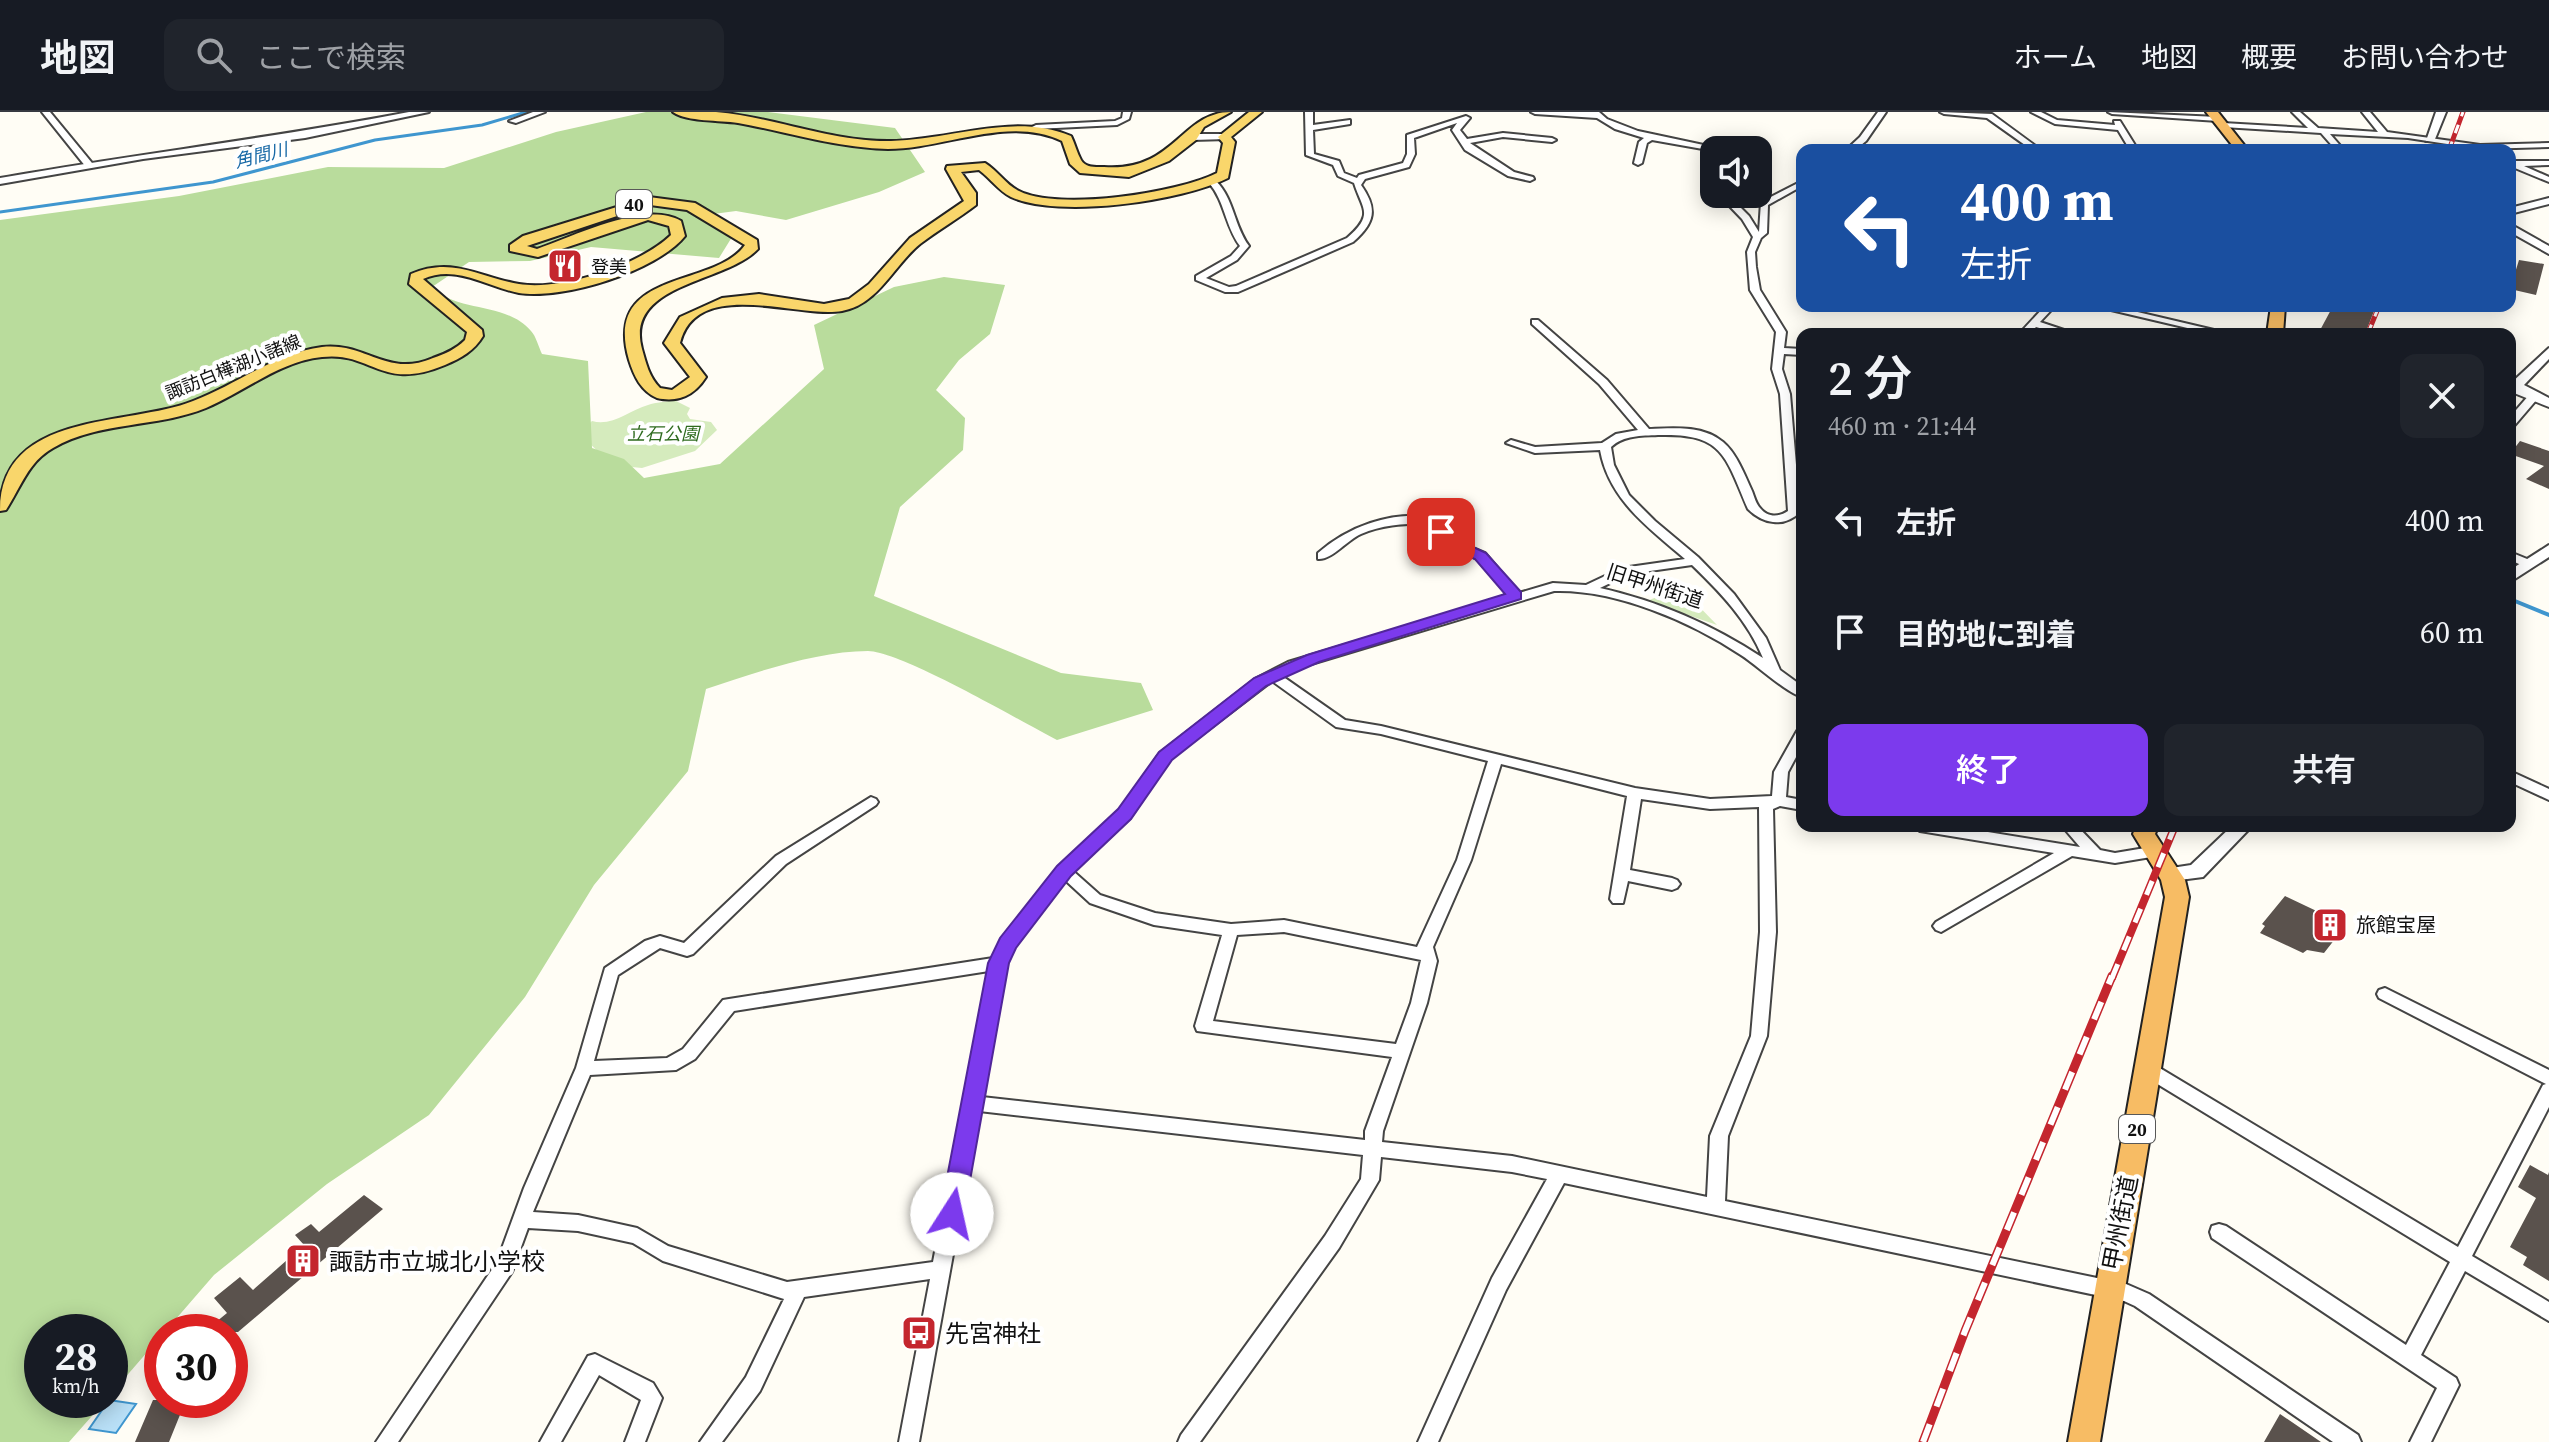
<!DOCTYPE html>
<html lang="ja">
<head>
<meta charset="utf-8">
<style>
  :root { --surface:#171b24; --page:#20242c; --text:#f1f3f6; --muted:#9ea1a6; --line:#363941; --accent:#7c3aed }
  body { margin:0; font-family:"Source Serif 4","Noto Sans JP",serif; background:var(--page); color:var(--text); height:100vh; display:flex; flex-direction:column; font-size:30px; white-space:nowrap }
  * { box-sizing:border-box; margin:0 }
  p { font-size:26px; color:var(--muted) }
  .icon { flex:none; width:44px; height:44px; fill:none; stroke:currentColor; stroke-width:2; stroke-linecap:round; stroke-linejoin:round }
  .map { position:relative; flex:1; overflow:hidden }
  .sheet { position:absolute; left:1796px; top:216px; width:720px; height:504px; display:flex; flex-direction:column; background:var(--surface); border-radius:16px; box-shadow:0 4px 20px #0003 }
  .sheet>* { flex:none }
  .guide { position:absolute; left:1796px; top:32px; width:720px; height:168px; border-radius:16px; box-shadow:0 4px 20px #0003; background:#1a4fa0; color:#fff; overflow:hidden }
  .tools { position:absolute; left:1700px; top:24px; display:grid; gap:16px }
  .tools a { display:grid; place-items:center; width:72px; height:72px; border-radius:16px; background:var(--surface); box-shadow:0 4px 20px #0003; font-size:40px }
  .speed { position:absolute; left:24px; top:1202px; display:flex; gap:16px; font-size:40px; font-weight:700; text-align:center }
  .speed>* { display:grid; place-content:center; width:104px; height:104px; border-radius:50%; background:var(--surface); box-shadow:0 4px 20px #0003; line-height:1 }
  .speed small { font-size:20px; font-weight:400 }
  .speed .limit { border:12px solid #d22; background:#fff; color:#111 }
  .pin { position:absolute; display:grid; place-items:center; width:68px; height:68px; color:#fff; margin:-34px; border-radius:16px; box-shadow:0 4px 12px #0006 }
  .me { position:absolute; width:88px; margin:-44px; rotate:10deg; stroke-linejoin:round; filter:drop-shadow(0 0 6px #0008) }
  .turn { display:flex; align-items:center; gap:28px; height:168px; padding:0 32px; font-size:36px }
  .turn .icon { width:104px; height:104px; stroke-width:2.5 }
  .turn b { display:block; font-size:56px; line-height:68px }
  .round { display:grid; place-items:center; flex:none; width:84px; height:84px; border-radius:16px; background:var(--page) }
  .headline { display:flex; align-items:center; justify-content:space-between; height:136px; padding:0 32px }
  h1 { font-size:48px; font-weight:600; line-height:60px }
  .action { display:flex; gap:16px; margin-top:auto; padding:16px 32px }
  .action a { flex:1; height:92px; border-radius:16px; background:var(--accent); color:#fff; font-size:32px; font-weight:600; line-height:92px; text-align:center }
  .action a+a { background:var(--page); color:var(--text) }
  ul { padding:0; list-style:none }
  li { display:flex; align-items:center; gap:24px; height:112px; padding:0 32px }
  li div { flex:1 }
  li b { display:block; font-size:30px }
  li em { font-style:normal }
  header { display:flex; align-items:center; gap:48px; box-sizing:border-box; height:112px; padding:0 40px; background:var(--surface); border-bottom:2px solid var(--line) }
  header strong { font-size:38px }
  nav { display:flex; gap:44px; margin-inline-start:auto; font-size:28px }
  .search { width:560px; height:72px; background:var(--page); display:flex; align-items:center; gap:20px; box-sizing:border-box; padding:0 28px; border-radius:16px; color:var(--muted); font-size:30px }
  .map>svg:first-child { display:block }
  .green { fill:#d5ebbd }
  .forest { fill:#b9dc9c }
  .water { fill:#b9e0f7; stroke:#3f96cf; stroke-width:2 }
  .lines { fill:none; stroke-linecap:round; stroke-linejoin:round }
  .stream-far1 { stroke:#3f96cf; stroke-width:3 }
  .stream { stroke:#3f96cf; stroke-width:4 }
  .building { fill:#5a524d }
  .minor-casing { stroke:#444; stroke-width:4 }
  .tertiary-casing { stroke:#444; stroke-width:4 }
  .primary-casing { stroke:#222; stroke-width:4 }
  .trunk-casing { stroke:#222; stroke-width:4 }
  .minor { fill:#fff; fill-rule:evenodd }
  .tertiary { fill:#fff; fill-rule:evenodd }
  .primary { fill:#f9d66b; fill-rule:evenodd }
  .trunk { fill:#f7bc64; fill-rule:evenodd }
  .rail-far2-casing { stroke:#c4262e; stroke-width:5 }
  .rail-far1-casing { stroke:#c4262e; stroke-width:8 }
  .rail-casing { stroke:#c4262e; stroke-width:9 }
  .rail-far2 { stroke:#fff; stroke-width:3; stroke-dasharray:9; stroke-linecap:butt }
  .rail-far1 { stroke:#fff; stroke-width:5; stroke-dasharray:15; stroke-linecap:butt }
  .rail { stroke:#fff; stroke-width:6; stroke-dasharray:19; stroke-linecap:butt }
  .route { fill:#7c3aed; stroke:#51269a; stroke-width:2 }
  .labels { text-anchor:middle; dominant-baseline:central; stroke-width:8; stroke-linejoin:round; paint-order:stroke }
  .far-water-label { font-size:18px; font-style:italic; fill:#1768a6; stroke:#fff }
  .shield { fill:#fff; stroke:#585858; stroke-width:2 }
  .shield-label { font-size:18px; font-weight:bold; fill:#111 }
  .far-poi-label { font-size:18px; fill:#111; stroke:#fff; text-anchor:start }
  .far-street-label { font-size:18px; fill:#111; stroke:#fff }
  .far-park-label { font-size:18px; font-style:italic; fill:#2f6b1f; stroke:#fff }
  .street-label { font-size:20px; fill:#111; stroke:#fff }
  .poi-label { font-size:20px; fill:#111; stroke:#fff; text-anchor:start }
  .near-street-label { font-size:24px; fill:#111; stroke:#fff }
  .near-poi-label { font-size:24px; fill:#111; stroke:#fff; text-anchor:start }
</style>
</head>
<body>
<header>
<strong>地図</strong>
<div class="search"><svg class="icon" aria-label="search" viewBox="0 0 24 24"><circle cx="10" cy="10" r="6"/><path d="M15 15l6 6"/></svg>ここで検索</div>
<nav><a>ホーム</a><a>地図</a><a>概要</a><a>お問い合わせ</a></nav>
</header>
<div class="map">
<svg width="2549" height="1330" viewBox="0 0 2549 1330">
  <rect width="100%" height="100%" fill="#fffdf5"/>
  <path class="green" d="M674 288 690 296 687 302 690 307 711 310 717 318 695 339 642 356 612 353 583 325 581 319 592 309C612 315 630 298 648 293 656 290 666 290 674 288Z
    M1674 478 1685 480 1717 513 1647 489Z"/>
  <path class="forest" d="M646 0H768L895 16 925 60 879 80 786 108 736 99 698 104 732 125 719 146 591 135 530 149 469 150 432 175C457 201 505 189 531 219 536 224 539 236 542 242L588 249 592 336 624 347 644 366 720 352 824 257 814 213 894 175 944 165 1005 173 990 222 959 248 936 278 965 306 963 338 900 395 874 484 1061 561 1141 571 1153 598 1057 628C1020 609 903 540 868 539 817 539 754 561 706 577L688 659 594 773 525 885 429 1003 327 1072 214 1163 110 1283V1220H42V1288H106L69 1330H0V108L179 84 328 55 444 56 556 20Z"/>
  <path class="water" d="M109 1288 136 1292 116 1321 89 1317Z"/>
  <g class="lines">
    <path class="stream-far1" d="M0 100 213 70 375 28 482 13 526 0"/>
    <path class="stream" d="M2510 487 2549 503"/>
  </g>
  <path class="building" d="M2519 148 2544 152 2536 183 2510 177Z
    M2333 194H2376L2365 222H2318Z
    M2520 329 2549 339V377L2526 367 2544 354 2510 342Z
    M2285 784 2346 813 2324 841 2307 838 2303 841 2260 821 2265 814 2262 812Z
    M2530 1053 2548 1063 2549 1060V1169L2523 1153 2527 1145 2510 1135 2536 1086 2518 1075Z
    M364 1083 383 1097 238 1220H204L227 1201 214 1186 240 1165 253 1178 304 1133 295 1123 311 1112 319 1120Z
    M153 1288H186L169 1330H135Z
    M2280 1302 2321 1330H2264Z"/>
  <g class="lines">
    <defs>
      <path id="minor" d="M42 0H50L92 51V55H86Z
        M533 0H545L516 11 509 9Z
        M1123 0H1131L1129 7 1117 13 1036 17 1032 15 1036 13 1115 9 1122 6Z
        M1305 0H1313V13L1350 8V12L1313 18 1314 42 1339 49 1344 61 1357 66 1359 63 1403 51 1407 42V23L1466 4 1470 6 1460 18 1467 27 1503 21 1552 26 1556 28 1552 30 1503 25 1470 31 1514 60 1533 65 1534 67 1530 69 1508 64 1465 38 1452 18 1457 11 1414 26 1415 42 1409 55 1365 67 1361 73C1378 97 1375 111 1353 130L1238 180H1225L1196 168V164L1231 144 1240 134C1225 114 1225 89 1209 71L1210 69H1216C1234 87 1234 114 1249 134L1237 148 1206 166 1229 175 1236 174 1347 126C1375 102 1362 97 1354 71L1338 64 1333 53 1306 43Z
        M1531 0H1599L1607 7 1638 19 1727 38 1714 39 1652 28 1647 31 1642 51 1638 53 1634 51 1639 30 1644 26 1615 17 1597 6 1535 2Z
        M1878 0H1886L1866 29 1855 38H1846L1860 25Z
        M1940 0 1992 2 2041 38H2032L1987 6 1944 2Z
        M2031 0H2041L2057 8 2115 13 2114 9H2120L2138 38H2130L2118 18 2055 12Z
        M2108 0 2218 5 2222 7 2218 9 2112 2Z
        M2292 0H2300L2318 16 2378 20 2362 0H2370L2387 20 2480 33 2549 31V35L2480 37 2408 26 2330 22 2344 38H2336L2321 21 2223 15 2219 13 2223 11 2308 16Z
        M2510 49H2549V53L2524 54 2549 65V70L2510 54Z
        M1802 69V74L1768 93 1767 121 1761 126 1755 140 1756 155 1760 178 1786 220 1784 236 1802 237V243L1784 242 1782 257 1790 282 1800 400C1784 416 1763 412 1748 397 1725 343 1723 321 1658 323 1641 324 1624 323 1611 335L1614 353 1629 383 1655 409 1698 445 1734 482 1766 526 1780 558 1802 574V585C1784 579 1758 554 1741 543 1690 509 1615 477 1554 479L1298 556 1282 564 1345 608 1381 614 1635 676 1710 687 1772 684 1774 660 1797 619 1802 618V634L1788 660 1786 685 1802 688V698L1780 694 1773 697 1776 820 1767 924 1728 1024 1725 1089 2126 1172 2149 1182 2358 1323 2361 1330H2333L2135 1194 2124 1189 1564 1071 1506 1178 1438 1330H1418L1492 1166 1547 1067 1512 1060 1381 1045 1379 1068 1339 1136 1200 1330H1178L1181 1323 1325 1124 1361 1067 1363 1043 979 999 919 1330H899L930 1167 804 1185 760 1279 722 1330H700L746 1265 784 1187 663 1149 633 1131 578 1119 528 1116 512 1160 398 1330H376L497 1150 524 1076 576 956 605 856 645 829 660 824 684 831 776 744 871 685 876 687 878 690 876 693 786 752 693 842 687 844 660 836 618 863 594 949 667 946 683 937 723 888 729 887 993 846 1001 828 1059 755 1120 698 1160 641 1255 567 1288 550 1509 484 1477 447 1451 434 1424 411C1403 412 1381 413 1361 422 1347 428 1332 448 1318 447V441C1348 415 1390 399 1431 405L1459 430 1485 441 1519 481 1553 471 1586 473 1622 456 1685 447C1649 416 1609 388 1600 338L1535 341 1506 331 1511 328 1535 335 1602 331 1616 322 1638 318 1599 272 1532 212V208H1538L1607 268 1649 317C1673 316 1703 313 1723 330 1737 342 1744 362 1752 379 1754 384 1756 392 1760 396 1768 406 1779 405 1788 399L1780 282 1772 257 1776 220 1750 178 1747 140 1753 125 1742 107 1718 82H1727L1749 104 1759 120 1761 90ZM1692 453C1720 480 1748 509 1763 546 1713 513 1658 489 1600 476L1629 462ZM1272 569 1336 615 1381 622 1488 649 1457 748 1417 835 1284 808 1231 812 1155 801 1100 783 1073 759 1130 706 1170 647ZM1501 652 1627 684 1610 787 1613 791H1623L1628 769 1672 778 1677 776 1680 772 1677 768 1672 766 1630 758 1641 687 1710 697 1759 695 1760 820 1751 924 1710 1024 1707 1085 1512 1044 1382 1030 1383 1019 1427 891 1437 849 1433 835 1471 748ZM1065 768 1090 791 1154 813 1222 823 1195 914 1197 919 1392 945 1365 1019V1028L982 985 1006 851 1013 835ZM1284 820 1421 848 1411 891 1396 932 1213 909 1237 823ZM989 859 933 1150 787 1170 668 1134 637 1116 578 1103 533 1100 590 963 676 958 695 947 734 899Z
        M2045 194H2055L2040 210 2076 222H2060L2036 215 2029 222H2019Z
        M2094 194H2112L2231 222H2213Z
        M2534 281 2538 282V286L2514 314 2510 315V305L2530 282Z
        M2510 440 2532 449 2534 452 2528 456 2510 448Z
        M2510 659 2549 677V688L2510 670Z
        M1913 714H1951L2080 735 2062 714H2077L2100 738 2115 741 2151 735 2156 736 2158 740 2156 744 2151 745 2115 751 2072 744 1941 820 1936 818 1933 814 1936 810 2054 741 1920 719Z
        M2385 876 2549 958V995L2472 1144 2549 1190V1209L2465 1159 2421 1243 2456 1266 2459 1273 2431 1330H2410L2437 1276 2212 1126 2210 1120 2212 1114 2219 1112 2226 1114 2406 1233 2450 1150 2141 962 2139 957 2141 952 2147 950 2153 952 2458 1135 2543 973 2546 972 2379 886 2377 882 2379 878Z
        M595 1242 653 1271 662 1286 645 1330H625L641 1288 599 1263 561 1330H540L588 1244Z"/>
      <path id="tertiary" d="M409 0H429L305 26 143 47 0 72V66C136 42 273 26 409 0Z
        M2436 0H2446L2435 27 2426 29Z
        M1224 22 1228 23V27L1192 28 1187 25 1192 22Z
        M2549 86V92L2510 102V96Z
        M2510 112 2549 134V142L2510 120Z
        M2549 236V247L2524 273 2549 286V295L2514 281 2510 272Z
        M2549 433V445L2510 470V458Z
        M2232 714H2252L2203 765 2172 769 2165 767 2162 762 2165 757 2191 753Z"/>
      <path id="primary" d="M673 0C687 0 702 0 716 0 775 5 831 30 891 29 952 28 1013 0 1071 24 1075 32 1077 41 1081 48 1086 56 1095 55 1104 55 1175 60 1181 0 1231 0L1204 15 1196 28 1169 49 1129 65 1080 61 1070 52 1062 29C1008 3 945 37 888 37 837 36 788 20 738 11 720 8 687 10 673 0Z
        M1249 0H1262L1231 25 1235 30 1228 66C1182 89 1059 107 1011 85 999 79 990 66 979 58L961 60 976 81V93C958 107 938 118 920 132 893 154 879 192 842 199 797 207 697 164 680 231L706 265C695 283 678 291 657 286 641 279 634 264 629 248 602 156 714 177 745 133L687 98 650 93 527 134 537 137C575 124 645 88 681 109L685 124C657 159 563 188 519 181 487 175 456 152 423 167L482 218 483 224C474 239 461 246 445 253 381 280 372 239 322 245 280 249 244 280 206 296 157 316 99 309 53 336 28 350 21 375 6 398L0 399C0 298 128 315 193 289 236 273 275 241 322 235 366 230 387 266 433 246 445 242 456 237 465 228L467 220 409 172 411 162C452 144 479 165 519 172 562 179 640 153 671 123L669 114 648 108 538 145 510 139V133L523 124 649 85 695 91 757 128 758 137C726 171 624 171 642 237 646 251 649 265 660 276L672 278 690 265 664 231 680 205 722 186 759 182 824 192 849 187 869 172 910 126 964 89 946 57 947 54 985 51C998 59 1006 73 1019 79 1059 99 1178 81 1217 61L1223 31 1218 25Z"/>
      <path id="trunk" d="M2206 0H2218L2248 38H2236Z
        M2271 194H2285L2283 222H2267Z
        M2136 714H2158L2155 722 2185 768 2189 785 2100 1330H2068L2165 785 2161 768 2133 722Z"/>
    </defs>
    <use href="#minor" class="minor-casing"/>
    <use href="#tertiary" class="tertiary-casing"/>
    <use href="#primary" class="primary-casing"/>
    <use href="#trunk" class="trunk-casing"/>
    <use href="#minor" class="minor"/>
    <use href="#tertiary" class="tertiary"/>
    <use href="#primary" class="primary"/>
    <use href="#trunk" class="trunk"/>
    <defs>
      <path id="rail-far2" d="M2449 38 2463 0
        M2368 221 2379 194"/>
      <path id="rail-far1" d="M2112 866 2175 714"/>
      <path id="rail" d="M1923 1330 1965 1219 2112 864"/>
    </defs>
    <use href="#rail-far2" class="rail-far2-casing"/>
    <use href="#rail-far1" class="rail-far1-casing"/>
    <use href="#rail" class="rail-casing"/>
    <use href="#rail-far2" class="rail-far2"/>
    <use href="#rail-far1" class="rail-far1"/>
    <use href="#rail" class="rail"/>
  </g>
  <path class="route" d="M1435 417H1446L1460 429 1486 441 1521 480V487L1319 550 1266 574 1172 648 1131 707 1071 764 1016 836 1009 851 964 1102 960 1109 952 1113 944 1109 940 1102 988 851 1000 826 1057 754 1118 697 1159 640 1254 566 1307 543 1505 482 1475 447 1449 436 1435 423Z"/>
  <defs>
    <symbol id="restaurant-square" viewBox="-11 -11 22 22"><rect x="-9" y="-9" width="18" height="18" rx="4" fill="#c4262e" stroke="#fff"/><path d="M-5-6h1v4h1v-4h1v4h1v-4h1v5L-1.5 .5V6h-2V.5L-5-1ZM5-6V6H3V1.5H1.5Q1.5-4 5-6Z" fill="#fff"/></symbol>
    <symbol id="building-square" viewBox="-11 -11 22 22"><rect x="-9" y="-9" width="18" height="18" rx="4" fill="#c4262e" stroke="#fff"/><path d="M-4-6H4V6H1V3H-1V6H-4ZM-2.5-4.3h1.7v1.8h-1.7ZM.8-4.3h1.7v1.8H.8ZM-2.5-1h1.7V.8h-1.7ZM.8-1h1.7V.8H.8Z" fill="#fff"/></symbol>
    <symbol id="bus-square" viewBox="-11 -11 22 22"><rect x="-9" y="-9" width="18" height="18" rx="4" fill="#c4262e" stroke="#fff"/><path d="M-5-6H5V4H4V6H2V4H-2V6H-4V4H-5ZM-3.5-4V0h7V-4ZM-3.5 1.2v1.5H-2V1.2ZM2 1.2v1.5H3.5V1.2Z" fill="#fff"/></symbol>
  </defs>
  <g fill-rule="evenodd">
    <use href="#restaurant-square" x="545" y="134" width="40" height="40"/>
    <use href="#building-square" x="2310" y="793" width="40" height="40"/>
    <use href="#building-square" x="283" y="1129" width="40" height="40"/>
    <use href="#bus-square" x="899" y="1201" width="40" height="40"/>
  </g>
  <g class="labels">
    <g class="far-water-label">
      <text transform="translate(261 43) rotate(-14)">角間川</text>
    </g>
    <g class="shield">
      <rect x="616" y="78" width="36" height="28" rx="6"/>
      <rect x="2119" y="1003" width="36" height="28" rx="6"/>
    </g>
    <g class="shield-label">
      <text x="634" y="92">40</text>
      <text x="2137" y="1017">20</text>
    </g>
    <g class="far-poi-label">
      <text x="591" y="154">登美</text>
    </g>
    <g class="far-street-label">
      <text transform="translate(233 255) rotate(-22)">諏訪白樺湖小諸線</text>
    </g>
    <g class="far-park-label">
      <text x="663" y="321">立石公園</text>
    </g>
    <g class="street-label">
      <text transform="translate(1655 474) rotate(18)">旧甲州街道</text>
    </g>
    <g class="poi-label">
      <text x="2356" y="813">旅館宝屋</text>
    </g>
    <g class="near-street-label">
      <text transform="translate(2120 1111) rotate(-79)">甲州街道</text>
    </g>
    <g class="near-poi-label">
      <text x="329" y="1149">諏訪市立城北小学校</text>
      <text x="945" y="1221">先宮神社</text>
    </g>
  </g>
</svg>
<div class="tools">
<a><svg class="icon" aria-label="sound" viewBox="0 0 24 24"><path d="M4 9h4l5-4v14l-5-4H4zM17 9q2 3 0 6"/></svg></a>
</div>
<div class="speed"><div>28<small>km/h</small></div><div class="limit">30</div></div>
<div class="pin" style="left:1441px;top:420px;background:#d93025"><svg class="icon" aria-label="arrive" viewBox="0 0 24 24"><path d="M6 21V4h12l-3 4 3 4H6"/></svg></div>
<svg class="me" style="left:952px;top:1102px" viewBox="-20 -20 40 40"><circle r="19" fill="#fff"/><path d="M0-13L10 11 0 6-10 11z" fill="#7c3aed"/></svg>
<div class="guide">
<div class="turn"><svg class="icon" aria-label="left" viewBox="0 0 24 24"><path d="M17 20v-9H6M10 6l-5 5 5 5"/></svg><div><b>400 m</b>左折</div></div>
</div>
<section class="sheet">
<div class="headline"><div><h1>2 分</h1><p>460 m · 21:44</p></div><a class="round"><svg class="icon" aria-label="close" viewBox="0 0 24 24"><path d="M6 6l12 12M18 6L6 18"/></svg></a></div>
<ul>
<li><svg class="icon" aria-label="left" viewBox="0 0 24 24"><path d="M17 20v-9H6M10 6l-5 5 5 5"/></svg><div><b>左折</b></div><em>400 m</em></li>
<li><svg class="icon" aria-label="arrive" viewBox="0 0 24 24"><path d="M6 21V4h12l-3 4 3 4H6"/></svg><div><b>目的地に到着</b></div><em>60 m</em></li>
</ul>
<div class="action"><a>終了</a><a>共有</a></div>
</section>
</div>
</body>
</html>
